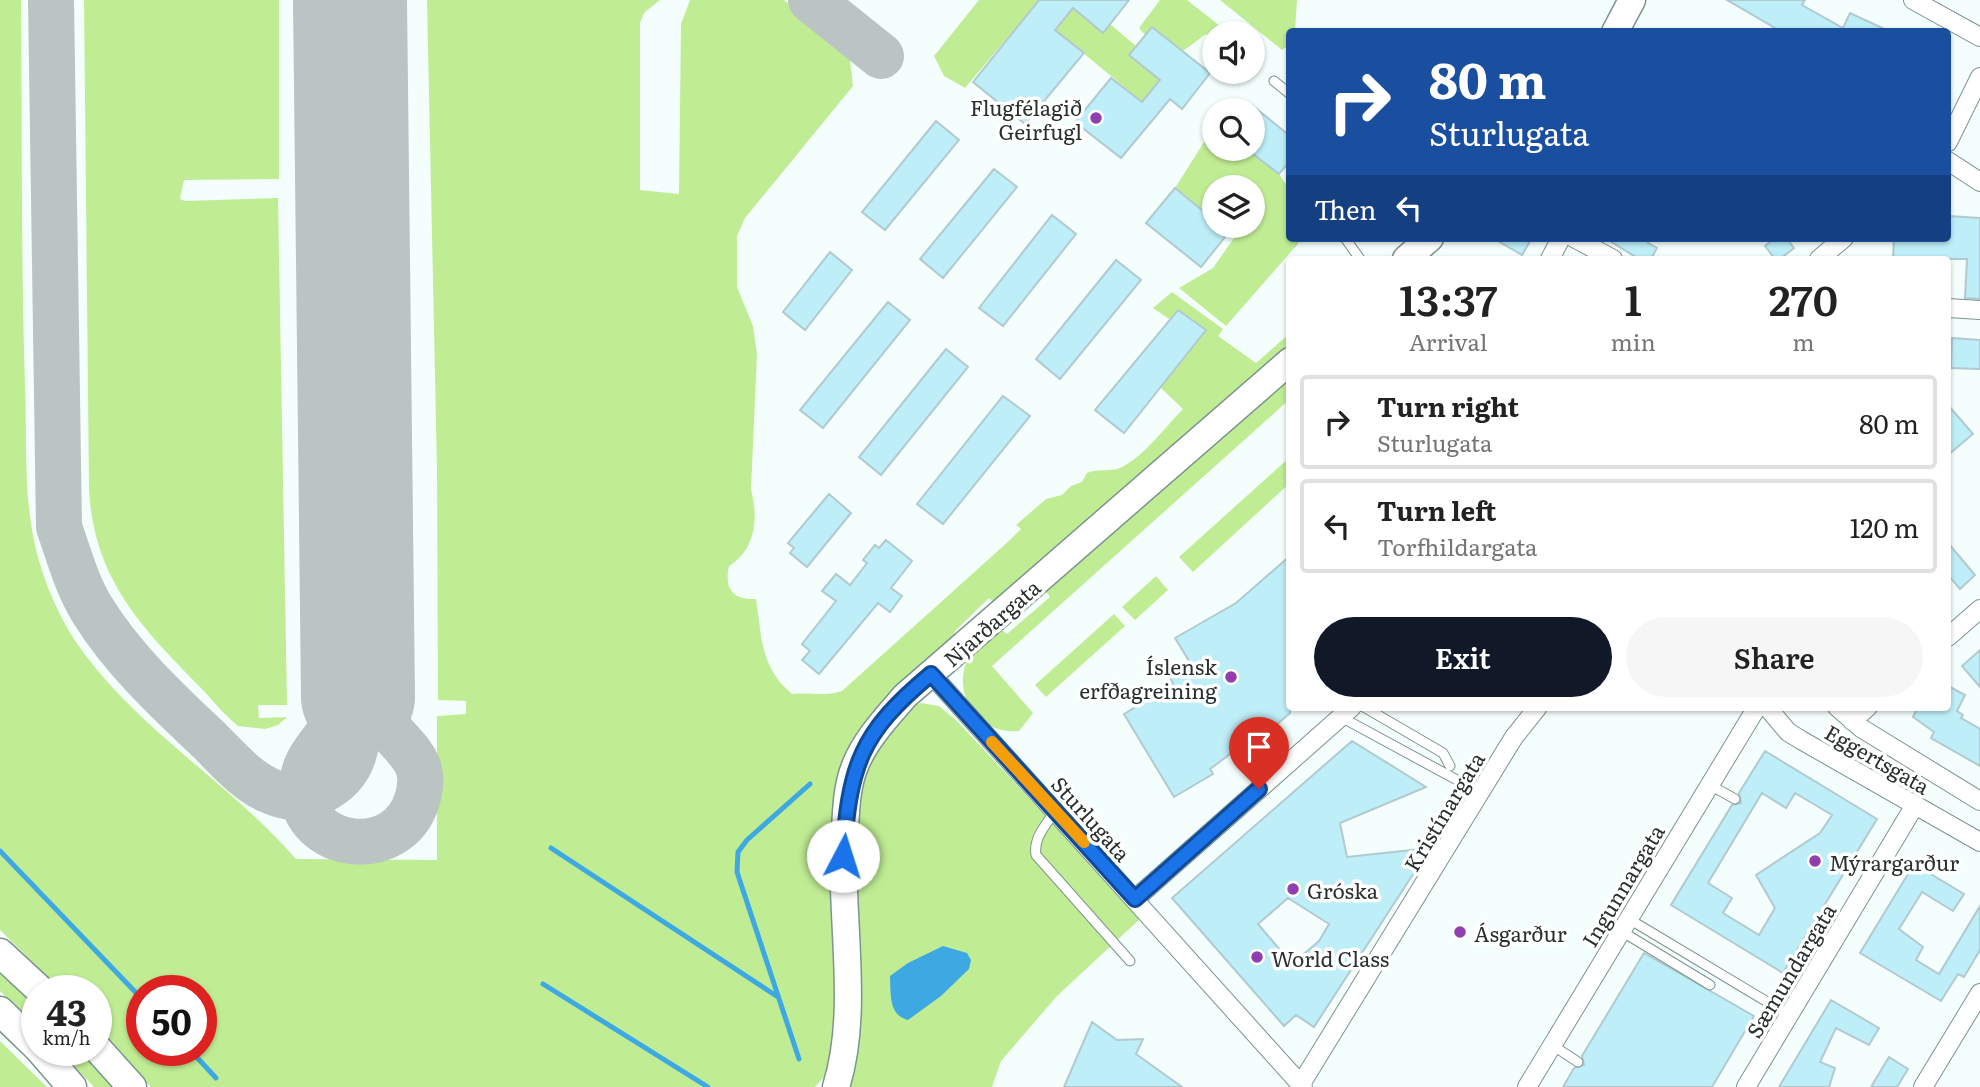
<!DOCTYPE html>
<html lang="en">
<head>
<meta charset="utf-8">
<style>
  :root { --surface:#fff; --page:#f6f6f6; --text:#222; --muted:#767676; --line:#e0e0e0; --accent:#111827 }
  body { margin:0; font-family:Literata,serif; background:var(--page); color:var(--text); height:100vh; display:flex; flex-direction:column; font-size:26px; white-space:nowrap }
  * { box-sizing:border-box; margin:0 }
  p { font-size:23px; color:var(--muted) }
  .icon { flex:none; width:38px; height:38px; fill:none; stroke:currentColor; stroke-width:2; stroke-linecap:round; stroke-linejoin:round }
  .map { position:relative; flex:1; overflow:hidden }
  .drawer { position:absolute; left:1286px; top:256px; width:665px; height:455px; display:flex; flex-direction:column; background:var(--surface); border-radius:7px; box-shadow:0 2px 5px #0004 }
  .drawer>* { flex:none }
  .banner { position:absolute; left:1286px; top:28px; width:665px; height:214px; border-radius:7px; box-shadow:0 2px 5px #0004; background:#1a4fa0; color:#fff; overflow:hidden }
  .tools { position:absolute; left:1202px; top:21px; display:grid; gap:14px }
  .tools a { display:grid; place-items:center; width:63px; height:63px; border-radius:50%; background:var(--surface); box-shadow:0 2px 5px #0004; font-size:35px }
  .speed { position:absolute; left:21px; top:975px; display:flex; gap:14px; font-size:35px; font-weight:700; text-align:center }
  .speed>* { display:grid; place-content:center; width:91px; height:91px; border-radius:50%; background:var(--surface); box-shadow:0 2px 5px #0004; line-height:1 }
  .speed small { font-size:18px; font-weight:400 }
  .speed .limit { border:10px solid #d22; background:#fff; color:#111 }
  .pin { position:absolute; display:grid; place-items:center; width:60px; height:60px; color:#fff; margin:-72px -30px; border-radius:50% 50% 50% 0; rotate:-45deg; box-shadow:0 0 7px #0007 }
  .pin .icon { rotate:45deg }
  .me { position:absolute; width:77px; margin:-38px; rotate:5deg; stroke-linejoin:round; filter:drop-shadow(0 0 5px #0008) }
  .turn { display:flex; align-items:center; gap:24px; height:147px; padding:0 28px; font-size:32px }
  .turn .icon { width:91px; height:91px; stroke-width:2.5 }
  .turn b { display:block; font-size:49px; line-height:60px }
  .then { display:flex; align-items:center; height:66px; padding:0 28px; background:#0003; gap:14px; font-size:26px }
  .eta { display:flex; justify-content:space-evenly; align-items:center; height:119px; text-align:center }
  .eta b { font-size:42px; font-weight:600; line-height:49px }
  .primary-button { display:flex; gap:14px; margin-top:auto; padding:14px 28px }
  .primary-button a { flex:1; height:80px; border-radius:42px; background:var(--accent); color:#fff; font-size:28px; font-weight:600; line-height:80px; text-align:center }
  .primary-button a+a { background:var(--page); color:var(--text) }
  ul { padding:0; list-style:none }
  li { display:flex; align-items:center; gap:21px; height:94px; margin:0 14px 10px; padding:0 14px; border:4px solid var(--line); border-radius:7px }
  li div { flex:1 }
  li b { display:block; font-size:26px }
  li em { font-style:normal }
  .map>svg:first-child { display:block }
  .green { fill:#c0ed94; fill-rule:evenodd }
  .water { fill:#3ea8e2 }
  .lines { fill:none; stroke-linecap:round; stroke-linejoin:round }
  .stream { stroke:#3ea8e2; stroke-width:5 }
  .taxiway { stroke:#bac4c2; stroke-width:46 }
  .runway { stroke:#bac4c2; stroke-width:114 }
  .building { fill:#beeef7; stroke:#b1cacf; stroke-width:2; fill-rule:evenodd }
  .lane-casing { stroke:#7c938f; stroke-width:11 }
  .street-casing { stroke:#7c938f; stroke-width:20 }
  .secondary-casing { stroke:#7c938f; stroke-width:29 }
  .primary-casing { stroke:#7c938f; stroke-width:31 }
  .lane { stroke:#fff; stroke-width:9 }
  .street { stroke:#fff; stroke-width:18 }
  .secondary { stroke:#fff; stroke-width:26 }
  .primary { stroke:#fff; stroke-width:28 }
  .route-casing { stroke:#114b97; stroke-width:18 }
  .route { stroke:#1a73e8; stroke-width:12 }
  .slow { stroke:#f59e0b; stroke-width:12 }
  .poi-dot { fill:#913fae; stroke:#fff; stroke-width:2.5 }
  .labels { text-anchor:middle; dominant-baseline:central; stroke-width:7; stroke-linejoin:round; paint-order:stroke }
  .poi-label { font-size:21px; fill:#27312f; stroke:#fff; text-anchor:start }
  .street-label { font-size:21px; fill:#27312f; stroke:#fff }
</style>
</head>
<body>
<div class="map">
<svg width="1980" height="1087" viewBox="0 0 1980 1087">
  <rect width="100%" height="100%" fill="#f4fefc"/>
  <path class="green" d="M0 0H21C22 128 21 257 25 385 27 430 24 478 31 523 37 566 54 609 78 645 138 730 229 782 296 859L437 860V716L466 714V701L438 700 437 470 427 0H660L644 13 640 23V190L679 194 681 24 690 0H784L849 51 853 86 745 218 737 236V287L753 326 757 354 751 490C759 519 755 550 729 566 724 589 733 600 756 599 762 637 760 667 792 694 810 692 825 697 842 691L1010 540 1021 529 1016 525 1046 499 1062 495 1071 486 1082 482 1087 473C1098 468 1111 472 1120 468 1144 457 1164 428 1183 409L1160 387 1206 330 1178 310 1169 319 1153 308 1172 292 1223 329 1218 336 1256 363 1290 333V347L1035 569 993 602 989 598 954 632 957 636 877 709 835 914 836 1034 830 1071 815 1087H151L96 1026V990H61L0 930ZM142 990H201V1050H142Z
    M84 0H279V179L184 180 180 199 185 201 278 198 287 705H258L259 718 287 717 278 725 265 729 238 726C223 714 211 698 197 684 138 624 94 577 89 490Z
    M979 0H1042L1073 8 1102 32 1110 24 1136 46 1129 55 1160 80 1155 87 1157 114 1031 10 965 88 944 76 934 56Z
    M1160 0H1187L1229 33H1214V39L1206 34 1183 51 1152 27 1145 35 1139 28Z
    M1220 0H1297L1295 31 1290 32V44L1282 50Z
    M1213 128 1214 149H1247L1279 174 1290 190V238H1303L1226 326 1179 288 1213 268 1234 238 1222 226H1253V187H1214V220L1175 188Z
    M1283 376 1290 385V399L992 666 1033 713 1019 731C982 735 953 699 966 663 970 651 990 637 999 628L1007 634 1050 597 1043 588Z
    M1290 457V483L1193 572 1179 557Z
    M1156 576 1168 590 1135 620 1122 607Z
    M1114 614 1125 626 1046 697 1035 685Z
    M921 703 939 706 957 721 1141 918 1057 996 1001 1061 992 1087H847L853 825C860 787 881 718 921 703Z
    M0 969 37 1005V1027L0 991Z
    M0 1041 47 1087H0Z
    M59 1050H81L115 1087H94Z"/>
  <path class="water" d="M943 946 967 953 971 960 969 969 941 996 908 1020C888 1015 891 993 890 976L908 963Z"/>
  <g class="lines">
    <path class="stream" d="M551 848 778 997
      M0 851 142 999
      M543 984 708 1087
      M190 1050 216 1078
      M799 1059 737 872 738 852 747 840 810 784"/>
    <path class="taxiway" d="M51 0 59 527C69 555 77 586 93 611 124 661 169 702 211 742 228 759 246 780 268 790 284 798 302 800 319 792 361 772 358 738 358 697
      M811 0 881 56
      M357 652C364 677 371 706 387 726 407 752 429 762 417 800 398 863 302 851 302 788 302 756 328 740 341 714 352 693 355 670 358 647"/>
    <path class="runway" d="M350 0 358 697"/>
  </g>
  <path class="building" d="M1039 0H1129L1103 33 1073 8 1055 30 1084 53 1025 124 973 82Z
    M1727 0H1805L1802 5 1843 28 1850 13 1891 32H1782Z
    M1152 27 1210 73 1182 109 1170 99 1121 158 1075 122 1111 78 1142 102 1160 80 1129 55Z
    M1253 106 1290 136V161L1279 174 1253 154Z
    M936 121 959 140 885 230 862 212Z
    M994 169 1017 187 943 278 920 259Z
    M1175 188 1214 220V226H1222L1229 232 1201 267 1146 223Z
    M1052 215 1076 234 1003 326 979 308Z
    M1949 216 1980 218V299L1965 298 1967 259H1893L1894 238H1948Z
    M1493 238H1532L1522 255Z
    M1605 238H1651L1648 243 1657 248 1651 259H1639Z
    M1775 238H1786L1794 248 1780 259H1775L1765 246Z
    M830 252 852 270 805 330 783 312Z
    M1116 260 1141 280 1060 379 1036 359Z
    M888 302 910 320 823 428 800 410Z
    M1178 310 1206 330 1124 433 1095 410Z
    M1952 338 1980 340V369L1951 368Z
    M946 349 968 367 881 475 859 457Z
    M1003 396 1030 416 943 524 917 504Z
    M1948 405 1973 434 1948 455Z
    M829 494 851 513 807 567 790 553 794 548 788 543Z
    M886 540 912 561 891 588 902 596 890 612 878 603 819 674 802 660 810 651 802 644 836 601 822 591 836 574 850 585 867 563 863 560 875 545 879 548Z
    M1948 543 1975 575 1960 589 1948 575Z
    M1290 556V713L1261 738 1257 734 1210 769 1213 774 1174 797 1124 714 1173 684 1169 675 1189 661 1175 638 1236 603Z
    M1980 650V687L1962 666Z
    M1948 686 1965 695 1957 711 1963 715 1961 718 1980 729V766L1931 738 1934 732 1913 717 1918 707H1948Z
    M1352 741 1426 787 1340 823 1347 857 1430 848 1314 1027 1296 1015 1284 1026 1172 898ZM1288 898 1329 924 1319 941 1292 964 1258 924Z
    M1765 751 1877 819 1783 973 1671 905 1732 805 1741 803 1739 793ZM1762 793 1786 808 1795 793 1832 815 1820 833 1756 875 1775 908 1759 935 1723 913 1732 898 1708 883Z
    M1914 864 1964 894 1953 911 1922 892 1899 929 1923 947 1916 960 1939 974 1980 906V950L1964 977 1958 974 1941 1001 1860 953Z
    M1644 953 1754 1016 1712 1087H1563L1574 1068 1584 1065 1582 1056Z
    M1831 1000 1879 1028 1869 1045 1836 1028 1820 1062 1835 1068 1829 1087H1779Z
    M1092 1022 1117 1040 1143 1039 1136 1054 1182 1087H1064Z
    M1889 1057 1908 1069 1897 1087H1871Z"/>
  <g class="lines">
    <defs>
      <path id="lane" d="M1274 81 1290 94
        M1345 238 1360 259
        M1364 707 1443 753 1450 766
        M1341 717 1481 793
        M1710 785 1735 799
        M1055 811C1046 825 1033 838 1036 855L1130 961
        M1629 919 1789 1015
        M1621 931 1710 985
        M1552 1045 1578 1062"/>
      <path id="street" d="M1913 0 1980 37
        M1948 142 1980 77
        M1948 161 1980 182
        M1574 238 1613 259
        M1550 259 1561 238
        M1819 259 1844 238
        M1948 308 1980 310
        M1948 637 1980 609
        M931 674 1303 1087
        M1767 707 1788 732 1801 740 1980 842
        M1837 707 1861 728 1980 801
        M1852 721 1868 707
        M1135 899 1352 707
        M1301 1084 1514 737 1538 707
        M1527 1087 1757 707
        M1746 1087 1915 805
        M1923 1087 1980 993"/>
      <path id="secondary" d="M1615 32 1632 0
        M1406 259 1430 238
        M836 1087C861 1008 838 912 845 830 846 809 847 785 855 766 865 740 887 717 905 696L1290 361"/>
      <path id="primary" d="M0 953 40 990
        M0 1011 37 1047
        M96 1047 132 1087
        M40 1050 72 1087"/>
    </defs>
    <use href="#lane" class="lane-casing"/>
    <use href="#street" class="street-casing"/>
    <use href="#secondary" class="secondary-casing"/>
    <use href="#primary" class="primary-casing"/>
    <use href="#lane" class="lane"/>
    <use href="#street" class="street"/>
    <use href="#secondary" class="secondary"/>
    <use href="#primary" class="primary"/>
  </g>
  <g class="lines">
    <defs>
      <path id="route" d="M843 856C850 765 859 734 931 674L1135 899 1259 789"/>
    </defs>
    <use href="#route" class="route-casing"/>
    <use href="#route" class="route"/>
    <path class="slow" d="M992 742 1084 842"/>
  </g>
  <g class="poi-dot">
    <circle cx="1096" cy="118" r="7"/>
    <circle cx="1231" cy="677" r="7"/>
    <circle cx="1815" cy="861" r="7"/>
    <circle cx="1293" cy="889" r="7"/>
    <circle cx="1460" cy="932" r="7"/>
    <circle cx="1257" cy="957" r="7"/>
  </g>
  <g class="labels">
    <g class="poi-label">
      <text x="1082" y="106" text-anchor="end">Flugfélagið<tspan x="1082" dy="24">Geirfugl</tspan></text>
      <text x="1217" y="665" text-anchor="end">Íslensk<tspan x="1217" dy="24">erfðagreining</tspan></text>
      <text x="1829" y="861">Mýrargarður</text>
      <text x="1307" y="889">Gróska</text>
      <text x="1474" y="932">Ásgarður</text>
      <text x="1271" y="957">World Class</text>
    </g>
    <g class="street-label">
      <text transform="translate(991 622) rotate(-41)">Njarðargata</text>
      <text transform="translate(1878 758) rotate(30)">Eggertsgata</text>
      <text transform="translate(1443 811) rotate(-59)">Kristínargata</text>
      <text transform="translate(1092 818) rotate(48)">Sturlugata</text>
      <text transform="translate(1622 885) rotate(-59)">Ingunnargata</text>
      <text transform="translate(1790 970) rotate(-59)">Sæmundargata</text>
    </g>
  </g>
</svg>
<div class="tools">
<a><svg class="icon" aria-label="sound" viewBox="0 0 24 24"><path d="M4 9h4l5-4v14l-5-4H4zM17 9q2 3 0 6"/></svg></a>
<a><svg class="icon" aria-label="search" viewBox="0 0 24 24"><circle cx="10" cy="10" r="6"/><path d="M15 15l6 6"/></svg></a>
<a><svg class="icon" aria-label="layers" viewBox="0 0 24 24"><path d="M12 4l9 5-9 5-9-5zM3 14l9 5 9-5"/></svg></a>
</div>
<div class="speed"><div>43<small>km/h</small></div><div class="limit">50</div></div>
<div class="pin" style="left:1259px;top:789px;background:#d93025"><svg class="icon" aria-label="arrive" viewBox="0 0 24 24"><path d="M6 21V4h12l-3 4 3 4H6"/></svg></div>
<svg class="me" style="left:843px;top:856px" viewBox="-20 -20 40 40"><circle r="19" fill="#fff"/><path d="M0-13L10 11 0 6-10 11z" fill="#1a73e8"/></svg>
<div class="banner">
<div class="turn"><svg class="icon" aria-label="right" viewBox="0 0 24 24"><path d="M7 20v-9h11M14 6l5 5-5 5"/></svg><div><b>80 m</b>Sturlugata</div></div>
<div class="then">Then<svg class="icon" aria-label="left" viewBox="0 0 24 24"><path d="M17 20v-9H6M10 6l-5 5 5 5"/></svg></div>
</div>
<section class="drawer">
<div class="eta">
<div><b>13:37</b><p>Arrival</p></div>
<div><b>1</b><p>min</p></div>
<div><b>270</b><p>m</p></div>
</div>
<ul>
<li><svg class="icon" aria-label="right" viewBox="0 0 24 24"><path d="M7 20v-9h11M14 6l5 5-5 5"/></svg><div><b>Turn right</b><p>Sturlugata</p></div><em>80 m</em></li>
<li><svg class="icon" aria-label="left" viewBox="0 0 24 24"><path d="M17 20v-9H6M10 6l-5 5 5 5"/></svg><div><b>Turn left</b><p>Torfhildargata</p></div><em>120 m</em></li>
</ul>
<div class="primary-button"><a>Exit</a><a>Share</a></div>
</section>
</div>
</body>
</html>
